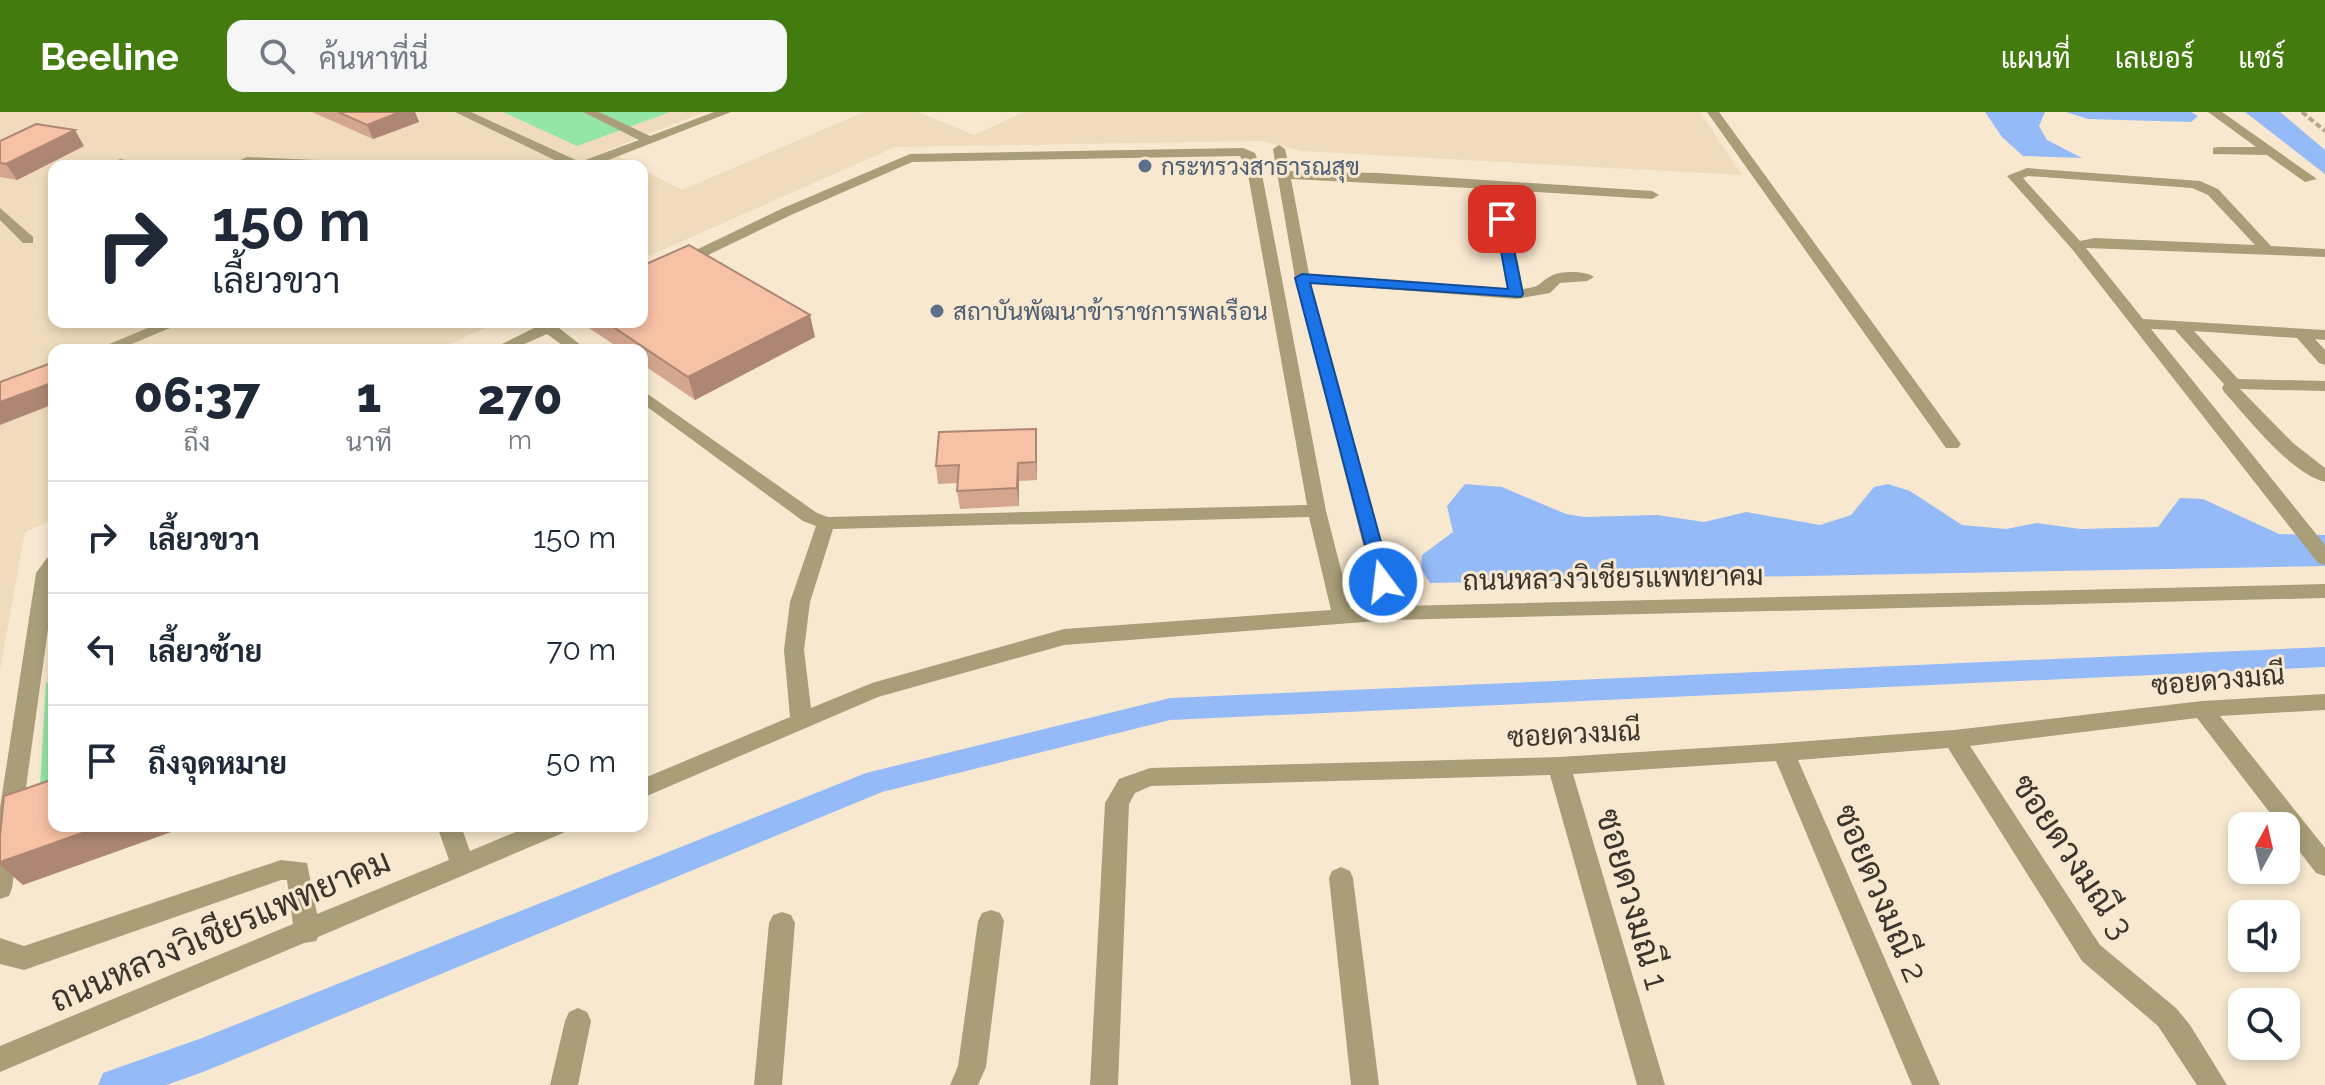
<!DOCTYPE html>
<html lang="th">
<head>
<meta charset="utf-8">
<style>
  :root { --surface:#fff; --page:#f6f6f7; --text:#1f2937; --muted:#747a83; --line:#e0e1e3; --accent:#447b0e }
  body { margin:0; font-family:Raleway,Sarabun,sans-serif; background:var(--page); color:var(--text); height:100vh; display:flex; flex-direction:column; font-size:30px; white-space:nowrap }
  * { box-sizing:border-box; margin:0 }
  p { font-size:26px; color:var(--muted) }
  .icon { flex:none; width:44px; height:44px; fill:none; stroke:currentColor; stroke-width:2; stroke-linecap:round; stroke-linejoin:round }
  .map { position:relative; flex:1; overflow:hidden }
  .drawer { position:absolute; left:48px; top:232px; width:600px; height:488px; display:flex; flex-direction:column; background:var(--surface); border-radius:16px; box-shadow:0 4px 12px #0003 }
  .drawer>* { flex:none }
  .guide { position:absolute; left:48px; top:48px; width:600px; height:168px; border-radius:16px; box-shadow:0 4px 12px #0003; background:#fff; color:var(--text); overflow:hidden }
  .needle { width:52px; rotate:8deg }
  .fabs { position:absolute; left:2228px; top:700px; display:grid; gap:16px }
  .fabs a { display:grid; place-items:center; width:72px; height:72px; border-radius:16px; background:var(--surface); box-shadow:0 4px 12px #0003; font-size:40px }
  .pin { position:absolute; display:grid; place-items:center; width:68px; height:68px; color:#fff; margin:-34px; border-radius:16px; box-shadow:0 4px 12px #0006 }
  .me { position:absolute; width:88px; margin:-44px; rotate:345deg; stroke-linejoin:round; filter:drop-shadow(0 0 6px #0008) }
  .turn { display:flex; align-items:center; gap:28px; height:168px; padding:0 32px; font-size:36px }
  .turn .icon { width:104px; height:104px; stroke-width:2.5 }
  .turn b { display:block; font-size:56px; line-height:68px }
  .eta { display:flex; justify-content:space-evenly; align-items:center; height:136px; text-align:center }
  .eta b { font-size:48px; font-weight:800; line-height:56px }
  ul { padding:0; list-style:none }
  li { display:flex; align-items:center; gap:24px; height:112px; padding:0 32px; border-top:2px solid var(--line) }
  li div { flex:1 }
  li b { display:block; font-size:30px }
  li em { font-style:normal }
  header { display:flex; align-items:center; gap:48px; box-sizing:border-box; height:112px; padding:0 40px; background:var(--accent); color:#fff }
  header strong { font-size:38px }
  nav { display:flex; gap:44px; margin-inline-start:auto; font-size:28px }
  .search { width:560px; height:72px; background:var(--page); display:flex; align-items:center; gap:20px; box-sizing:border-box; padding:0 28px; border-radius:16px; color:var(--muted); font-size:30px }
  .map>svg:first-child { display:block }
  .built { fill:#f0dcbd }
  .green { fill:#94e6a7 }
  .water { fill:#95baf8 }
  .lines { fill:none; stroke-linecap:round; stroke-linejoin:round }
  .canal { fill:#95baf8; fill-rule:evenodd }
  .path { stroke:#b2a593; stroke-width:4; stroke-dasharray:6 3; stroke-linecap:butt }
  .minor { fill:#a99e78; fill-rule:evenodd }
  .wall { fill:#d4a68e }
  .shaded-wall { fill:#ad8774 }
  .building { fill:#f7c1a5; stroke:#ad8774; stroke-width:2 }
  .route { fill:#1a73e8; stroke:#114b97; stroke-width:2 }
  .service-dot { fill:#5c6f8a; stroke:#f8e8d0; stroke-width:3 }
  .labels { text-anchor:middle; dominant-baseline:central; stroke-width:6; stroke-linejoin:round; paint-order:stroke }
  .far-service-label { font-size:24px; fill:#4e5e75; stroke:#f8e8d0; text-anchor:start }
  .street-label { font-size:28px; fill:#3b352c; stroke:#f8e8d0 }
  .near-street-label { font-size:34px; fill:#3b352c; stroke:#f8e8d0 }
</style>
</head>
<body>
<header>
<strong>Beeline</strong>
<div class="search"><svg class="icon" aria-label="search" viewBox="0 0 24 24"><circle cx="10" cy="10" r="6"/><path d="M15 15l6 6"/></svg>ค้นหาที่นี่</div>
<nav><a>แผนที่</a><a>เลเยอร์</a><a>แชร์</a></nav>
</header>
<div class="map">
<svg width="2325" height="973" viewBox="0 0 2325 973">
  <rect width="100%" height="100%" fill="#f8e8d0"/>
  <path class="built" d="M0 0H705L608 38 636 54H54V210H499L436 238H54V407L25 420 0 558Z
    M864 0H918L974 23 1024 0H1700L1742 63 1301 39 1262 29 895 35 642 147V57L682 78Z"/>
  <path class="green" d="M503 0H670L577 34Z
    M54 569V686L39 691 46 571Z"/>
  <path class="water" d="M1985 0H2045L2039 14 2047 28 2082 46 2023 44 2002 25Z
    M2066 0H2191L2198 4 2191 10 2088 7Z
    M2245 0H2280L2325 38V62Z
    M1465 372 1502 375 1566 402 1584 405 1657 403 1704 410 1746 400 1820 413 1851 403 1874 375 1888 372 1910 379 1962 413 2006 417 2037 411 2080 417 2158 415 2180 386 2203 387 2279 422 2325 423V454L1430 471 1421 457 1422 443 1453 420 1447 394Z"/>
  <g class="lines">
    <path class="canal" d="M2325 535V555L1170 608 882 680 203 960 166 973H98L103 961 202 926 866 661 1170 586Z"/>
    <path class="path" d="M2302 0 2325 19"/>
    <path class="minor" d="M455 0H471L580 50 639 28 583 0H599L650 24 714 0H731L593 54H567Z
      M1707 0H1719L1958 328 1961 332 1958 336H1946Z
      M2208 0H2222L2317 67 2305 70 2267 43 2213 42V36L2218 35H2256Z
      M1279 33 1285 37 1290 59 1378 61 1652 79 1659 83 1652 87 1503 78 1523 177C1544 174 1536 172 1551 164 1561 158 1587 159 1594 165L1587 169 1560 171 1550 181 1516 187 1311 171 1399 494 2325 472V486L1391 508 1064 533 878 585 642 686V667L790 605 784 538 790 490 816 414 803 409 642 291V278L817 401 828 405 1307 393 1247 57 1240 44 912 50 791 103 642 175V164L781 97 910 42 1243 36 1255 41 1261 57 1326 399 1351 497 1379 495 1295 166 1273 37ZM1291 67 1489 77 1507 177 1309 162ZM1309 405 1331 498 1064 517 872 571 811 596 804 538 810 490 833 417Z
      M247 45 361 50 368 54H228Z
      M120 47 142 51 144 54H115L113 51Z
      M2027 56 2200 69 2218 77 2271 134 2325 137V145L2086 136 2143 207 2325 218V228L2315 227 2325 238V253L2319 251 2297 226 2194 219 2238 267 2325 269V279L2240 277 2293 331 2325 356V370C2290 361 2248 306 2224 280L2222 276 2224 272 2175 218 2151 217 2325 433V453L2318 451 2072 137 2007 64ZM2028 64 2192 76 2208 83 2255 133 2095 126 2080 129 2023 66Z
      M0 96 33 125V131H23L0 108Z
      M162 210H184L118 238H95Z
      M546 210H567L559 216 587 238H569L547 222 511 238H490Z
      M54 444V474L12 776 9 784 0 787V696L36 461 47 446Z
      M2325 582V598L2220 604 2325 736V764L2316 761 2286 722V714H2280L2197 606 1970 634 2100 833 2176 896 2190 913 2227 973H2197L2158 914 2082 849 1948 636 1798 648 1940 973H1912L1776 649 1573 662 1665 973H1637L1550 663 1151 674 1135 681 1129 692 1118 973H1090L1105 691 1119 667 1150 656 1559 645 1783 631 1954 618 2202 589Z
      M437 714H461L470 739 530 714H567L563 721 318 825 316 829 304 831 0 960V934L293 812 287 768H281L24 858 0 852V826L24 834 281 748 307 751 317 802 449 748Z
      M1341 755 1350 759 1353 766 1379 973H1351L1329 766 1332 759Z
      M991 798 1000 801 1004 809 986 955 978 973H950L958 954 978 809 982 801Z
      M782 800 791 803 795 811 782 973H754L769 811 773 803Z
      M578 896 587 900 591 909 578 973H550L565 909 569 900Z"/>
  </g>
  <path class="wall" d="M312 0H415L419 10 373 27Z
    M0 29 84 34 17 68 0 65Z
    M580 210H642L815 225 695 288 642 252V238H622Z
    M1037 335V368L1019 369V394L960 397 957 379 958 371 938 372 936 354Z"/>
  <path class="shaded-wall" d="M400 0H415L419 10 373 27 367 13Z
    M75 18 84 34 17 68 6 52Z
    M810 203 815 225 695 288 688 265Z
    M54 270V292L0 313V290Z
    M1036 317 1037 335V368L1036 350Z
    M1018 351 1019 369V394L1017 376Z
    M102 714H188L23 773 0 753V750Z"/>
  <path class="building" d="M338 0H400L367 13Z
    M36 12 75 18 6 52 0 51V29Z
    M689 133 810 203 688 265 606 210H642V154Z
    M54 250V270L0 290V270Z
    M1036 317V350L1018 351 1017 376 957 379 959 353 936 354 939 320Z
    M54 667V714H102L0 750V724L4 684Z"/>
  <path class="route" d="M1502 103 1508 107 1523 182 1521 185 1310 171 1392 470 1383 476 1376 475 1295 166 1302 162 1508 177 1495 107Z"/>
  <g class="service-dot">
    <circle cx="1145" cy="54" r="8"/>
    <circle cx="937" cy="199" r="8"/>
  </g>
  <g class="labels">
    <g class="far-service-label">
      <text x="1161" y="54">กระทรวงสาธารณสุข</text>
      <text x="953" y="199">สถาบันพัฒนาข้าราชการพลเรือน</text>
    </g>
    <g class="street-label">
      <text transform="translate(1613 466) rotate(-1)">ถนนหลวงวิเชียรแพทยาคม</text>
      <text transform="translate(2218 568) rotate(-5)">ซอยดวงมณี</text>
      <text transform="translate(1574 622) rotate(-3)">ซอยดวงมณี</text>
    </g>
    <g class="near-street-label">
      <text transform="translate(2073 744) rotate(56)">ซอยดวงมณี 3</text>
      <text transform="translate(1881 781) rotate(67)">ซอยดวงมณี 2</text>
      <text transform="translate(1633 787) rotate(74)">ซอยดวงมณี 1</text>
      <text transform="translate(220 818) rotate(-23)">ถนนหลวงวิเชียรแพทยาคม</text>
    </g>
  </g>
</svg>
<div class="fabs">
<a><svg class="needle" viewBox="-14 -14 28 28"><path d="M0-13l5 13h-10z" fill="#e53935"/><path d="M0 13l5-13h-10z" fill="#747a83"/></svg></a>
<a><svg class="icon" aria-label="sound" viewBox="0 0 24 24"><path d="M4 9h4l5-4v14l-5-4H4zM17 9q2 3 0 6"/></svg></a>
<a><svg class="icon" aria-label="search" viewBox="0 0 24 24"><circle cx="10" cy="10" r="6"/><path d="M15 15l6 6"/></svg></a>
</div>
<div class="pin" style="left:1502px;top:107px;background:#d93025"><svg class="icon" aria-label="arrive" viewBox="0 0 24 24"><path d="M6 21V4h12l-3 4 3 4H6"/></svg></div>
<svg class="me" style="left:1383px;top:470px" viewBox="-20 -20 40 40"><circle r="17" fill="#1a73e8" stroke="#fff" stroke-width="3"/><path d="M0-11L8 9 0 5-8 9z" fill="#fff"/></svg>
<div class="guide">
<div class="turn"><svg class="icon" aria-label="right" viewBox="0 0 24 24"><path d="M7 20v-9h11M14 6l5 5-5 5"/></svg><div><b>150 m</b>เลี้ยวขวา</div></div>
</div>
<section class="drawer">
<div class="eta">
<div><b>06:37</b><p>ถึง</p></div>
<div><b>1</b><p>นาที</p></div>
<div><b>270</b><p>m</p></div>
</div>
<ul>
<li><svg class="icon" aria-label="right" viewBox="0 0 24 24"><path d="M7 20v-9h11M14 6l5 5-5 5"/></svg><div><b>เลี้ยวขวา</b></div><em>150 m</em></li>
<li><svg class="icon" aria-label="left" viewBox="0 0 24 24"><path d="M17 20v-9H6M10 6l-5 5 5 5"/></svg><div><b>เลี้ยวซ้าย</b></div><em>70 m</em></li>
<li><svg class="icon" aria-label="arrive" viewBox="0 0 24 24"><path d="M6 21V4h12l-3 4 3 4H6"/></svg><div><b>ถึงจุดหมาย</b></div><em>50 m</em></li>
</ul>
</section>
</div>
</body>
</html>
